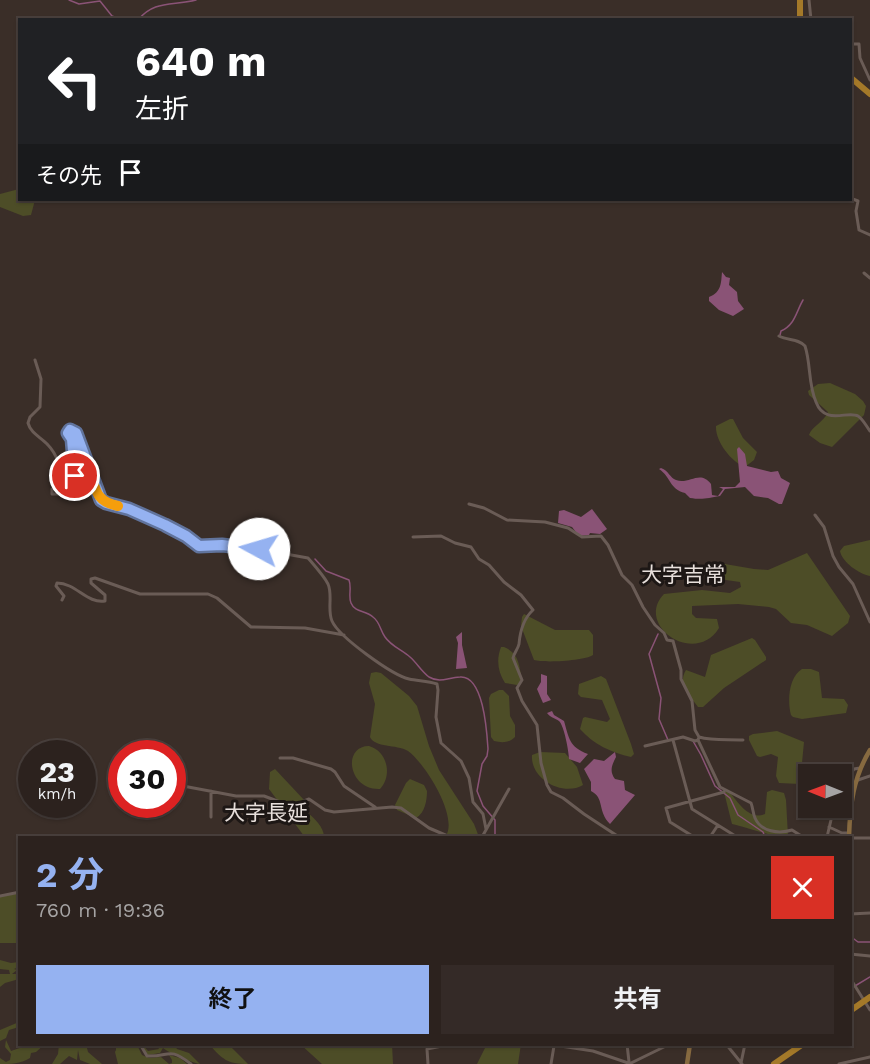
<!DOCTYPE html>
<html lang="ja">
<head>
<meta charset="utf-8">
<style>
  :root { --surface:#2c221e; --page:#342a27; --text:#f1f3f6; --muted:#a6a4a4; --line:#483f3c; --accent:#95b2f1 }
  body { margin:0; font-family:"Work Sans","Noto Sans JP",sans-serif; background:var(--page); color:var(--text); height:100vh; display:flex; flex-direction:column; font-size:22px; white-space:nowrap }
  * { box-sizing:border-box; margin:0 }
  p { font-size:20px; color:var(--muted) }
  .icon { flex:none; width:33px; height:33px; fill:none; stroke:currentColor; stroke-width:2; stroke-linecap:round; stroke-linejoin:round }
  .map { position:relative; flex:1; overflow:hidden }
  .drawer { position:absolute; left:18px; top:836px; width:834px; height:210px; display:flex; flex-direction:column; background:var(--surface); border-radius:0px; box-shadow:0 2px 4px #0004,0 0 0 2px var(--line) }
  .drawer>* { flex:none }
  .top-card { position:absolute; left:18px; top:18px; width:834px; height:183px; border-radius:0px; box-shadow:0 2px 4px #0004,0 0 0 2px var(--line); background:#202124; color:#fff; overflow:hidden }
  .needle { width:39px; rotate:271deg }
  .buttons { position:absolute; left:798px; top:764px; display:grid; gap:12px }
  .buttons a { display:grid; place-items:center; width:54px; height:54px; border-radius:0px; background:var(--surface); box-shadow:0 2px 4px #0004,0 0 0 2px var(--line); font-size:30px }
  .speed { position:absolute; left:18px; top:740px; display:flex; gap:12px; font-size:30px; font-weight:700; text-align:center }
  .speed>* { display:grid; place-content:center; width:78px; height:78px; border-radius:50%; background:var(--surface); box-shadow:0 2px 4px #0004,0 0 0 2px var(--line); line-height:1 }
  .speed small { font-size:15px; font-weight:400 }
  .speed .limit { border:9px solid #d22; background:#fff; color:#111 }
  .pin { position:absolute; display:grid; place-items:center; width:51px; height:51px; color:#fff; margin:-26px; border:3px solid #fff; border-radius:50%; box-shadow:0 2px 6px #0007 }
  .me { position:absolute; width:66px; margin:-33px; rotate:276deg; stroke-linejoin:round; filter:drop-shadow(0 0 4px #0008) }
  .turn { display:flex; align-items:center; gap:21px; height:126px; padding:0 18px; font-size:27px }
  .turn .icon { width:78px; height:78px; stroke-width:2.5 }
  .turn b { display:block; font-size:42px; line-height:51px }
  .then { display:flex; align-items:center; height:57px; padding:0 18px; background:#0003; gap:12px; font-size:22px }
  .round { display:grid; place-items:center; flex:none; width:63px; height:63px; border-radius:0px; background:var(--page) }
  .head { display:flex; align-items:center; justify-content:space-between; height:102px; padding:0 18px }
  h1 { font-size:36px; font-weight:700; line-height:45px; color:var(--accent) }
  .primary-button { display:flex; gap:12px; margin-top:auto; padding:12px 18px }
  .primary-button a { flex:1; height:69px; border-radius:0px; background:var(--accent); color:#111; font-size:24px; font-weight:700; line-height:69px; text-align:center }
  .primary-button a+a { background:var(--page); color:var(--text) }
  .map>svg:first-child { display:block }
  .green { fill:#4d4d27 }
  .water { fill:#8a5376 }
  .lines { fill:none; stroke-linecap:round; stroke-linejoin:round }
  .stream { stroke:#8a5376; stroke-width:1.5 }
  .street { stroke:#6a5c56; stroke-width:3 }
  .secondary { stroke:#876a40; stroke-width:4.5 }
  .primary { stroke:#a47929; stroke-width:6 }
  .route-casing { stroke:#61749d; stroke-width:15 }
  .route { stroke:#95b2f1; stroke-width:10 }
  .slow { stroke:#f59e0b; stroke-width:10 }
  .labels { text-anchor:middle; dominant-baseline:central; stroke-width:6; stroke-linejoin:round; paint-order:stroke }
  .quarter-label { font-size:21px; fill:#e7dfdb; stroke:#1d1715 }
</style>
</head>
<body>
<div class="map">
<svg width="870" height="1064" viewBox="0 0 870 1064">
  <rect width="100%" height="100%" fill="#3a2e28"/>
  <path class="green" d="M19 189 20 200H35L31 215 23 216 0 207V194Z
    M830 383 855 394 863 401 866 406 864 415 832 447 820 443 809 435C812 426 824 422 828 412L809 395 808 391 818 384Z
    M730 419H733L743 438 757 452 754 460 745 467C731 462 715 441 716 426Z
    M870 540V576C859 574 842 562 840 551L844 546Z
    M807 553 850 616 848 623 832 636 807 625 791 623 776 609 769 607 738 604 692 606V614L696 618 717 619 719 628C695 667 634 625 664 594L702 590 730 593 741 587 740 582 712 578 713 571 719 563 754 569 768 570Z
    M524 614 555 630H589L593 635V655C584 661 544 663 534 660L521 626 522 617Z
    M752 638 755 640 766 657V660L724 688 703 707H698C690 696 677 684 686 670L705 677 711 655Z
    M501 647H504C519 653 519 665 522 680L517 685 505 683C498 672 496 660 501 647Z
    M802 669H811L819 672 822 698 844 699 848 705 846 713 802 719 793 717 791 715C787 700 789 677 802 669Z
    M376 672 381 673 409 696 417 706 429 746 439 770 474 824 479 837H445C460 819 425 763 408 751 396 744 375 748 370 737L375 704 369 683 371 673Z
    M601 676 606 679 631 744 634 754 631 757C612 753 593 744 580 729L583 718 585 717 607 722 610 719 602 700 581 697 578 694 579 684Z
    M499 690H503L509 696 510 716 515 725V737C509 743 502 743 494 741L491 737 489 698 491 694Z
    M777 731 804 742 800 784 779 783 776 776 778 757 771 754 760 757 757 756 749 740V736L753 734Z
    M369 746C387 751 393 775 380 789 348 790 342 746 369 746Z
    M540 752 565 753 577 767 583 785C563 797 530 779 532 755Z
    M275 769 305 801 308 806 307 812C314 818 324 827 324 837L304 836 272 793 269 789 270 772Z
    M410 779 424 785 427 791C427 800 425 813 416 818L397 810 395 805 406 783Z
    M728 790C737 801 749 821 765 814L767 792 772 790 784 793 786 800 788 836C776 839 747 827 732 824L724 792Z
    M19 893V943H0V897Z
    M0 960 11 963 19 962V967L14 969 17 970 12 974H17L19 970V979L5 983 0 987V974H10L9 970 0 969Z
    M19 1022V1027L9 1030 6 1038 0 1041V1030Z
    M6 1040 11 1051 31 1044H45L36 1052 31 1053 30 1058C20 1064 11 1064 0 1064V1058L6 1062 10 1060 11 1054 5 1047Z
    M59 1044H86L88 1052 102 1064H90L80 1060 78 1050 77 1060 69 1056 60 1064H52L58 1054Z
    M116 1044H130L138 1047 142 1055 149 1058 161 1057 169 1064 172 1063V1060L169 1055 180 1058 187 1064H118L115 1052 116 1050Z
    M142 1044 148 1051 159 1049 156 1044H174L177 1049 189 1053 200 1064C195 1064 167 1052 163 1048L160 1053 148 1055 142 1048Z
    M209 1044H228L248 1064C227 1064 222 1059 209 1044Z
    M300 1044H392L393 1064H322Z
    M487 1044H521L518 1064H477Z"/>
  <path class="water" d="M722 272 726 277 730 278 729 285 737 292 738 301 744 309 733 316 719 310 709 301V297C722 292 721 282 722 272Z
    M739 447 745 454 747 466 771 472 778 471 781 478 790 483 782 504H779L768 498 754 496 745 487 725 489 720 496C708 498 703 500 690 498L685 493C669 489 671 477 659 469L661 468C669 471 670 478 676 480 689 485 700 469 711 484L712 495 718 496 723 489 719 487H735L740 482 737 449Z
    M592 509 607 529 600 534 590 533 589 535 579 536 572 527 558 523 559 511 564 510 581 517Z
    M462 632V645L467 668 456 669 458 643 456 637Z
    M541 674 547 676V694L551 700 543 703 537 689 541 682Z
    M552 711 554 715 564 721C569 738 569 747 588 754L580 763 569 759C569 752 564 725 559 721 555 718 551 718 547 713Z
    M615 752 616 757C612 765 609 771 615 779L624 781 625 790 635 795 610 824C597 811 605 798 591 791V782L584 769 594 759 604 761Z"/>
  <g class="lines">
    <path class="stream" d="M69 0 79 4 100 1 112 16 122 20
      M138 20C154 0 172 6 196 0
      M780 335 781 331C795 325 796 312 803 300
      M315 559 326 571 349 580C352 588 348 596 351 603 355 613 366 610 373 617 380 622 380 630 385 637 391 646 402 650 410 657 417 663 421 671 429 677 441 684 448 677 460 677 484 675 487 734 488 749L487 756 482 764 477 791 483 806 495 820V837
      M658 634 649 654 661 698 659 719 668 740
      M693 741 701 755 715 786 730 798 738 815 763 832 765 837
      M850 936 858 942H870
      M850 989 870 977"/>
    <path class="street" d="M809 0 811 20
      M850 44H859L860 58 870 80
      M850 198 858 201 856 211 859 230 870 235
      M789 200 790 201 796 200
      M864 273 870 278
      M779 336C788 341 798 338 805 346 811 364 808 384 816 402 825 426 848 410 858 416 863 419 866 426 870 431
      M35 360 41 379 40 407 30 417 28 423C31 434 41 437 48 445 56 453 63 471 63 482L52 489V494H65C68 492 70 492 72 488 78 479 74 441 68 433L72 430 76 433 101 500 106 503 129 509 165 525 186 536 199 546 222 545 253 548 308 558C314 565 324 576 328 584 333 595 327 610 332 621 339 637 392 675 409 679 418 681 428 681 437 684L438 690 436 717 441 743 461 761 469 778 473 802 483 814 486 829
      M469 504 484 508 507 520 545 522 568 528 582 537 601 536 608 545 622 575 632 585 643 607 655 625 664 633 667 640 673 641 681 670V679L692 701 695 730 699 737C713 741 728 739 743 740
      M815 515 824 527 833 556 839 567 853 584 870 622
      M413 537 441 536 455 543 471 547 479 559 489 565 504 582 521 595 533 610C523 619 520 632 519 644 518 649 514 653 513 658L522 680 517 688 522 701 537 725 541 763 547 785 551 792 563 798 584 814 619 837
      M62 600 64 596 56 586 57 583C76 583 87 604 105 601V595L91 583V579L95 578 140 594H208L217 598 251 627 305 628 344 635
      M699 737 698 740 720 787 751 803C753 808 753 814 755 818 761 832 779 834 792 830L803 837
      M673 740 692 809 737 837
      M645 746 683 737 695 741 698 740
      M280 758H293L331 769 335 772 344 786 375 807
      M858 780 870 776
      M842 785 854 769 860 768
      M183 786 236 796H264L280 802 294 810 300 808 304 801 309 799 325 810 334 812 392 807 401 808 429 828 450 837
      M211 791V817
      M829 827 842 833H849
      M482 837 509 789
      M694 837 670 822 666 808 724 792
      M710 837 718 825
      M827 837 834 807
      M850 838H870
      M0 896 20 892
      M850 914 870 913
      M850 954 870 956
      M850 978 870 1010
      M140 1044 147 1056C171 1057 167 1046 191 1064
      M627 1044 629 1062
      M726 1044 742 1064
      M554 1045 593 1051 631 1064
      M631 1063 670 1044
      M741 1063 745 1044
      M428 1064 427 1049 452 1044
      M551 1064 554 1046
      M839 1064 870 1057"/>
    <path class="secondary" d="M849 837C850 805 853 778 870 750
      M687 1064 690 1044"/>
    <path class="primary" d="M800 0V20
      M850 77 870 94
      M850 1011 870 997
      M774 1064 803 1044"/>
  </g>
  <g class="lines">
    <defs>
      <path id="route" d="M75 476 72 439 68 433 70 430 76 433 101 500 106 503 129 509 165 525 186 536 199 546 222 545 259 549"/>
    </defs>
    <use href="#route" class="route-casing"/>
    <use href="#route" class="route"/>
    <path class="slow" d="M86 462C97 483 90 500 118 506"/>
  </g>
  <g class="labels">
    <g class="quarter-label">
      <text x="683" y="574">大字吉常</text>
      <text x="266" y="812">大字長延</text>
    </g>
  </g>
</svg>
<div class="buttons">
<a><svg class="needle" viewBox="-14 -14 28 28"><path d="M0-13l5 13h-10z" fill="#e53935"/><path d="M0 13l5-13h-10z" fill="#a6a4a4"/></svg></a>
</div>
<div class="speed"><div>23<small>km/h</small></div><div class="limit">30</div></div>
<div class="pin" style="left:75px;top:476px;background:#d93025"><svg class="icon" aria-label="arrive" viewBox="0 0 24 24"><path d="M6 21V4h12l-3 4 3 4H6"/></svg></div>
<svg class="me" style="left:259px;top:549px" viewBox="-20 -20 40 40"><circle r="19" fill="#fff"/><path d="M0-13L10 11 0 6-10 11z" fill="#95b2f1"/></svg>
<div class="top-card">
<div class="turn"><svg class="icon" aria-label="left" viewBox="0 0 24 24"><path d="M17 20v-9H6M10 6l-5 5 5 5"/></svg><div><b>640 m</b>左折</div></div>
<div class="then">その先<svg class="icon" aria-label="arrive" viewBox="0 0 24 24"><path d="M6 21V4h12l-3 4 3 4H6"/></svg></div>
</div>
<section class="drawer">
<div class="head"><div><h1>2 分</h1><p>760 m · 19:36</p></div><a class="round" style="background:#d93025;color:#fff"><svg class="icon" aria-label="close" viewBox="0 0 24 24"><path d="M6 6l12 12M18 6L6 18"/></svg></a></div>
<div class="primary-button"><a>終了</a><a>共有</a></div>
</section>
</div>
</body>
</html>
